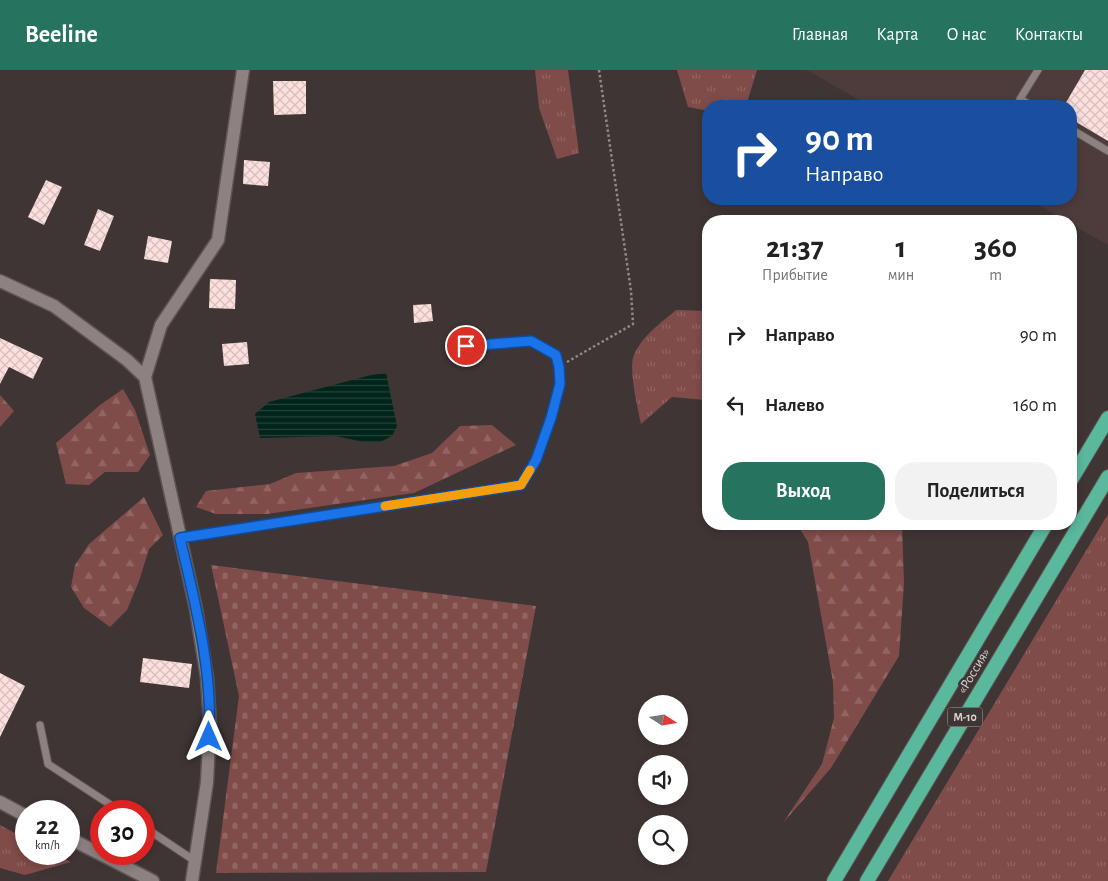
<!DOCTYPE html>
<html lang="ru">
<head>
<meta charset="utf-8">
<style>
  :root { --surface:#fff; --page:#f2f2f2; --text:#222; --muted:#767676; --accent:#267360 }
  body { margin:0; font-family:"Alegreya Sans",sans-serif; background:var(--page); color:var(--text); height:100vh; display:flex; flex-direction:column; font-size:19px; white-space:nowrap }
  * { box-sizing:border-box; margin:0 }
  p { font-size:16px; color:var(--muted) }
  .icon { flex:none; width:28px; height:28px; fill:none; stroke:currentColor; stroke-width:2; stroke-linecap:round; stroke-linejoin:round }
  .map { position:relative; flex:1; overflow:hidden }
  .details { position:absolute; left:702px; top:145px; width:375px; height:315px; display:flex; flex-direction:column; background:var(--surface); border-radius:20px; box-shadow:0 2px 8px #0003 }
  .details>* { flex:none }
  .banner { position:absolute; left:702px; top:30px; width:375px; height:105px; border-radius:20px; box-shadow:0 2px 8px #0003; background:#1a4fa0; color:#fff; overflow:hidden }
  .needle { width:32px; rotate:102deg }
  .buttons { position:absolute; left:638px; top:625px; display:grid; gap:10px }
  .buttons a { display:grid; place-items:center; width:50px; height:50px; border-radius:50%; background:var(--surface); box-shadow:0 2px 8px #0003; font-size:25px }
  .speed { position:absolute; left:15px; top:730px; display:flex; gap:10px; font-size:25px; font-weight:700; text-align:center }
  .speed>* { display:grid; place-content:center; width:65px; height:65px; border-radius:50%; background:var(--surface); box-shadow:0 2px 8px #0003; line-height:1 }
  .speed small { font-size:12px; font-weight:400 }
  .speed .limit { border:8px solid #d22; background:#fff; color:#111 }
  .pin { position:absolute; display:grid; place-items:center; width:42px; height:42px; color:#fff; margin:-21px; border:2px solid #fff; border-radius:50%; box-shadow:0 1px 5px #0007 }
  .me { position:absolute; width:55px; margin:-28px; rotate:0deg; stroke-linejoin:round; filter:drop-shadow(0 0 4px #0008) }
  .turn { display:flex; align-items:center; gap:18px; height:105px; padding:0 20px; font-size:22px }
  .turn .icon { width:65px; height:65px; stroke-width:2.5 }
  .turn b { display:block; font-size:35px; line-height:42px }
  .eta { display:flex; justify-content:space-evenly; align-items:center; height:85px; text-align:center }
  .eta b { font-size:30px; font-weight:700; line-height:35px }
  .primary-button { display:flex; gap:10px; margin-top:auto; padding:10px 20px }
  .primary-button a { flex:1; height:58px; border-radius:20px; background:var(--accent); color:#fff; font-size:20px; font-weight:700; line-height:58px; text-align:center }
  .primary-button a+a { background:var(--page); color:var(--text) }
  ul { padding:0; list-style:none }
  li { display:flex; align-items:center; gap:15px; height:70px; padding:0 20px }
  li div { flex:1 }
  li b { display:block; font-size:19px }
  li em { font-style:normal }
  header { display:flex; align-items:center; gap:30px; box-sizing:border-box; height:70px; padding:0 25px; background:var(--accent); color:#fff }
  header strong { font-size:24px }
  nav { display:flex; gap:28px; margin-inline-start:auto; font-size:18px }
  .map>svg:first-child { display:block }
  .built { fill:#4d3c3b }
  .grass { fill:url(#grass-tufts) }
  .forest { fill:url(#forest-firs) }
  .cemetery { fill:url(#cemetery-stones) }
  .water { fill:url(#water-rules) }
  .building { fill:url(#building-cross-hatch) }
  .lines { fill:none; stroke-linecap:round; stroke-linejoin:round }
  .service-casing { stroke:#5b5453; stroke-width:9 }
  .minor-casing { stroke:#5b5453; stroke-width:15 }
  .secondary-casing { stroke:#5b5453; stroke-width:15 }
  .trunk-casing { stroke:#5b5453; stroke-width:16 }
  .path { stroke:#928a89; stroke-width:2.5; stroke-dasharray:2.5 2.5; stroke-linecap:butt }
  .service { stroke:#8d8281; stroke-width:7 }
  .minor { stroke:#8d8281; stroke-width:12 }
  .secondary { stroke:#8d8281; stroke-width:12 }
  .trunk { stroke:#5ab89d; stroke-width:14 }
  .route-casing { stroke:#114b97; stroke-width:12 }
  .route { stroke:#1a73e8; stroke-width:9 }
  .slow { stroke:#f59e0b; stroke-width:9 }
  .labels { text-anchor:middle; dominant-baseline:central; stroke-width:5; stroke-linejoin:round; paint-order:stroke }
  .shield { fill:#3f3534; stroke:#aca4a3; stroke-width:1 }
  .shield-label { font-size:12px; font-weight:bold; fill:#dad3d3 }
  .street-label { font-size:14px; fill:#dad3d3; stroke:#3f3534 }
</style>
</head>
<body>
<header>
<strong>Beeline</strong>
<nav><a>Главная</a><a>Карта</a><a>О нас</a><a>Контакты</a></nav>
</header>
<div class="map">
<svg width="1108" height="811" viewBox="0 0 1108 811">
  <defs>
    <pattern id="grass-tufts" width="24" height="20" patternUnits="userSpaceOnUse" patternTransform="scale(1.25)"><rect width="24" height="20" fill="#7f4c4a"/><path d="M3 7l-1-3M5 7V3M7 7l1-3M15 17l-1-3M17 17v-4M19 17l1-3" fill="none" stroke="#916563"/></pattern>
    <pattern id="forest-firs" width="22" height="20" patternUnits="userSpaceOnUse" patternTransform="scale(1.25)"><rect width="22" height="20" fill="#7f4c4a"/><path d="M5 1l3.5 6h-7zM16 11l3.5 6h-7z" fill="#916563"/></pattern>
    <pattern id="cemetery-stones" width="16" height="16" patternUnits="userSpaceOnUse" patternTransform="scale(1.25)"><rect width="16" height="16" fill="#7f4c4a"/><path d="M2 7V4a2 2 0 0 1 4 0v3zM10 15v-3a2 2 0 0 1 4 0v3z" fill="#916563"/></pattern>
    <pattern id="water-rules" width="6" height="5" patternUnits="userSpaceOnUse" patternTransform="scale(1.25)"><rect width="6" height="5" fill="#01241b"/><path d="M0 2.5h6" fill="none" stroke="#25433b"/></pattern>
    <pattern id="building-cross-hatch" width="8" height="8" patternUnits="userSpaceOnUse" patternTransform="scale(1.25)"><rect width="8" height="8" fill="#fbe0de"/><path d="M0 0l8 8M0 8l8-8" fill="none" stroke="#d6c0be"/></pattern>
  </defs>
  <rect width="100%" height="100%" fill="#3f3534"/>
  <path class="built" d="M807 0H1108V175L1071 154V151H1066L1028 129H1071V36H869Z"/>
  <path class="grass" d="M535 0H568L579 83 557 89 539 38Z
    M677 0H757L746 36H709V41L688 37Z
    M676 240 709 241V324L705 330 672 327 641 354C638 339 628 298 634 285 642 266 661 253 676 240Z
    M1108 444V811H888Z
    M0 755 26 769V784H55L71 792 25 805 0 798Z"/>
  <path class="forest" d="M123 319 135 340 150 385 138 402H105L89 415 66 414 56 373 100 335Z
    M0 325 14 341 0 357Z
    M492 355 516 375 414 423 267 444H216L196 437 206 421 270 414 296 403 394 396 432 383 460 356Z
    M144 427 163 465 149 479 139 511 127 540 110 557 84 538 71 517 75 495 89 474Z
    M797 454H902L904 513 899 586 831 698 783 753 822 694 834 648 833 612 808 472Z"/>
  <path class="cemetery" d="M211 495 536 536 486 802 216 803 239 626Z"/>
  <path class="water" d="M386 303 397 356 392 366 380 372H364L335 366 260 368 255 344 269 332 371 305Z"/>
  <path class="building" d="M1085 0H1108V71L1071 49V36H1064Z
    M273 11H306V44L274 45Z
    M244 90 270 92 268 116 243 114Z
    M46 110 62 117 44 155 28 147Z
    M98 139 114 146 100 181 84 175Z
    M148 166 172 171 168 193 144 189Z
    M210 209 236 210 235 239 209 238Z
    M431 234 433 251 414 253 413 235Z
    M0 268 43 288 33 309 9 297 0 314Z
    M247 272 249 294 224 296 222 274Z
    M143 588 192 594 189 618 140 612Z
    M0 603 25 616 0 667Z"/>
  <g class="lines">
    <defs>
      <path id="service" d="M1032 36 1020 29 1038 0
        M1071 59 1108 81
        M180 468 521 415 536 390 551 348 560 313 559 297 556 285 531 271 466 276
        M40 655 48 694 120 741
        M144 757 195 791"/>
      <path id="minor" d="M0 211 54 236 127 290 145 307 196 539 207 608 210 652 207 712 192 811
        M145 307 161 255 218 170 243 0"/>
      <path id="secondary" d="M0 732 26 746
        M69 768 153 811"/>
      <path id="trunk" d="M1071 410 1108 348
        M834 811 1046 454
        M867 811 1108 407"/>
    </defs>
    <use href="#service" class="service-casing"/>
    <use href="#minor" class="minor-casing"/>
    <use href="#secondary" class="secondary-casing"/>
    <use href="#trunk" class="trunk-casing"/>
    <path class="path" d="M567 292 633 254 631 221 599 0"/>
    <use href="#service" class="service"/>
    <use href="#minor" class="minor"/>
    <use href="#secondary" class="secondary"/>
    <use href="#trunk" class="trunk"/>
  </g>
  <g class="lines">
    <defs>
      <path id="route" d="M209 667C213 600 195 533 180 468L521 415 536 390 551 348 560 314 559 297 556 285 531 271 466 276"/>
    </defs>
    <use href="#route" class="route-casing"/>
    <use href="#route" class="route"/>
    <path class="slow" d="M385 436 521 415 530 400"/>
  </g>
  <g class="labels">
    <rect class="shield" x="947.5" y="637.5" width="35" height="19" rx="4"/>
    <g class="shield-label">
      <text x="965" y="647">М-10</text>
    </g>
    <g class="street-label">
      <text transform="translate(974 601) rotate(-59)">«Россия»</text>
    </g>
  </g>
</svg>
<div class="buttons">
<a><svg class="needle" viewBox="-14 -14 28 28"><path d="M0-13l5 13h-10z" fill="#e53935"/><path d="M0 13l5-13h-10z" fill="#767676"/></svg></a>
<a><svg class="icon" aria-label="sound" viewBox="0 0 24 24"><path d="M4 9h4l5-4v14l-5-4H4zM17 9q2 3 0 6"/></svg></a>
<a><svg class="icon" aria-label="search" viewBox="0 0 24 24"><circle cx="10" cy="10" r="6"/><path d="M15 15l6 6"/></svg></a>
</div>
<div class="speed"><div>22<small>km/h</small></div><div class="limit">30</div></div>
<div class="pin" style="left:466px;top:276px;background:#d93025"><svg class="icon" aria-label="arrive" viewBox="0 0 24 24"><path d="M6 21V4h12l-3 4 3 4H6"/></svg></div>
<svg class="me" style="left:209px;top:667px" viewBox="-20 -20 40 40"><path d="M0-17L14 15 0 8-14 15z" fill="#1a73e8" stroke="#fff" stroke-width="4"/></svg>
<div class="banner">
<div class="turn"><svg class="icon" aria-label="right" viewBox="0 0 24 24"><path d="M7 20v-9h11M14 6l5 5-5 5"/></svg><div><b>90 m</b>Направо</div></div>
</div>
<section class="details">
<div class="eta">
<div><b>21:37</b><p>Прибытие</p></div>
<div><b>1</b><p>мин</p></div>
<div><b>360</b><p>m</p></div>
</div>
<ul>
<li><svg class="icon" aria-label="right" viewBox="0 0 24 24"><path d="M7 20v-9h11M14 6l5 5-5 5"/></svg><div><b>Направо</b></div><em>90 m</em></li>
<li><svg class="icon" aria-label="left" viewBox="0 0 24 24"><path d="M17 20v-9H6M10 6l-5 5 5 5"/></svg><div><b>Налево</b></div><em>160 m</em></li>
</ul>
<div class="primary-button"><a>Выход</a><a>Поделиться</a></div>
</section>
</div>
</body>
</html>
